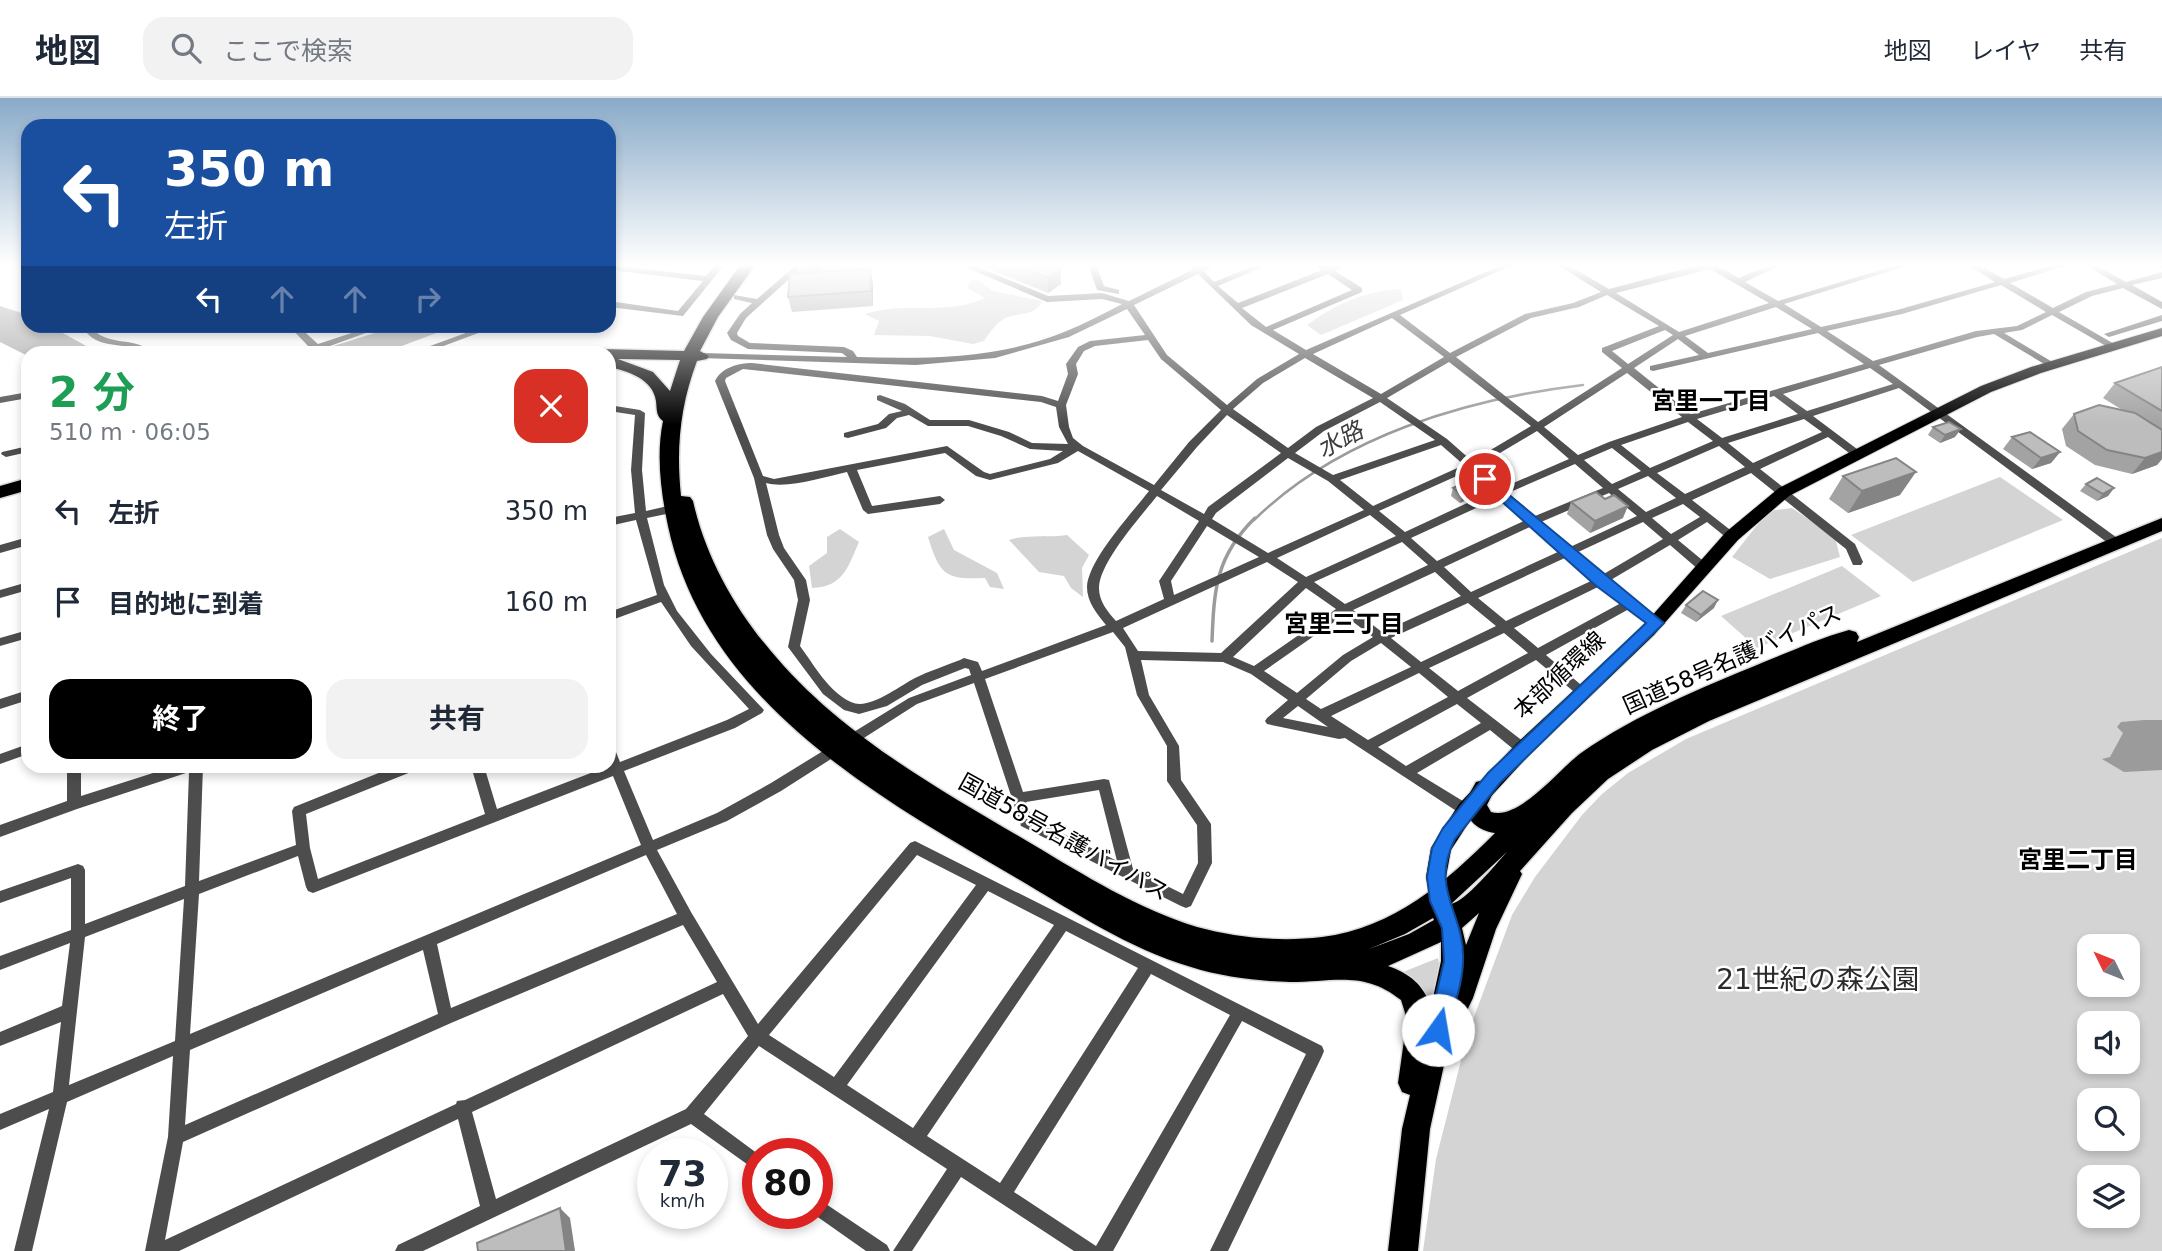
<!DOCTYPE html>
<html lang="ja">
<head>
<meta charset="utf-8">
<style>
  :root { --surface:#fff; --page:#f2f2f3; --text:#1f2937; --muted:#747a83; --line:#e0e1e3; --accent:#000 }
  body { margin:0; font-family:"DejaVu Sans","Noto Sans JP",sans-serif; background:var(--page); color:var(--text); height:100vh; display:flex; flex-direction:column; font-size:26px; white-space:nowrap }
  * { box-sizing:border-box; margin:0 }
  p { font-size:23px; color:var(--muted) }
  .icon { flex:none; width:38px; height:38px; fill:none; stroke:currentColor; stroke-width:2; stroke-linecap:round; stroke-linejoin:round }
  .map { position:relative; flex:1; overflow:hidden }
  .side { position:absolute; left:21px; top:248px; width:595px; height:427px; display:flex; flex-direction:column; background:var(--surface); border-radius:21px; box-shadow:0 4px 10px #0003 }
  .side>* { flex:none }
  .top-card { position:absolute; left:21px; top:21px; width:595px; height:214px; border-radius:21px; box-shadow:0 4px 10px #0003; background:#1a4fa0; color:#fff; overflow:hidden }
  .needle { width:46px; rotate:313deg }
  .tools { position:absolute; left:2077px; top:836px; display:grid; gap:14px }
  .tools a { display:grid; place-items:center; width:63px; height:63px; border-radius:14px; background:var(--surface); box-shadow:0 4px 10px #0003; font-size:35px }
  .speed { position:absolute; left:637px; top:1040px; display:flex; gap:14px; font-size:35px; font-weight:700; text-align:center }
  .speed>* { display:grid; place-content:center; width:91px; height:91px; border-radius:50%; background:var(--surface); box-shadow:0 4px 10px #0003; line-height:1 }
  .speed small { font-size:18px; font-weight:400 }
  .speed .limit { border:10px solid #d22; background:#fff; color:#111 }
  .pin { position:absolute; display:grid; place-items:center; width:60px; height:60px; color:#fff; margin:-30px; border:4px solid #fff; border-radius:50%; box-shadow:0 2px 7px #0007 }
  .me { position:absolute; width:77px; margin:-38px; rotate:13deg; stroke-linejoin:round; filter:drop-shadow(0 0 5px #0008) }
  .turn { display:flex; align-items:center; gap:24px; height:147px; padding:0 28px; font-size:32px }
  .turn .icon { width:91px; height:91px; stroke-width:2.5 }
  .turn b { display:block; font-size:49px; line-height:60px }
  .lanes { display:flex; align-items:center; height:66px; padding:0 28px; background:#0003; justify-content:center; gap:35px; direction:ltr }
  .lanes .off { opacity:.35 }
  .round { display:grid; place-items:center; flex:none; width:74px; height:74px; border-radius:21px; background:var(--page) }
  .summary { display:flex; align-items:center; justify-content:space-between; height:119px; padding:0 28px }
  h1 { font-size:42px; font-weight:700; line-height:52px; color:#1e9e55 }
  .primary-button { display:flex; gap:14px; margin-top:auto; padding:14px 28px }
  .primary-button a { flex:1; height:80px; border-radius:21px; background:var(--accent); color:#fff; font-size:28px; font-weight:700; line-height:80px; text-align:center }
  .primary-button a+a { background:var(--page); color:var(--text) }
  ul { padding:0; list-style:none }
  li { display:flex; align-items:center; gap:21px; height:91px; padding:0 28px }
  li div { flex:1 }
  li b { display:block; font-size:26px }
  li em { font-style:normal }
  header { display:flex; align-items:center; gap:42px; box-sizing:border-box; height:98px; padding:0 35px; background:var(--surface); border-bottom:2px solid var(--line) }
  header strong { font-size:33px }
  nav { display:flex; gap:38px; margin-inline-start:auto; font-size:24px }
  .search { width:490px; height:63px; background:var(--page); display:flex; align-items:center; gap:18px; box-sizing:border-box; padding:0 24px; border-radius:21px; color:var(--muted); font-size:26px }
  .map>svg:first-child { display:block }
  .green { fill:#d4d4d4; fill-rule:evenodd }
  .water { fill:#9b9b9b }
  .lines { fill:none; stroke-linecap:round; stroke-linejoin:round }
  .stream-far1 { stroke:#9b9b9b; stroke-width:2.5 }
  .stream { stroke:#9b9b9b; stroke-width:3.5 }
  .major-casing { stroke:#dbdbdb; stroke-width:2 }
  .highway-casing { stroke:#dbdbdb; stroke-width:3 }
  .minor { fill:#4d4d4d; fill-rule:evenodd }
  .major { fill:#000; fill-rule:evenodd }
  .highway { fill:#000; fill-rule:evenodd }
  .wall { fill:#a3a3a3 }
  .shaded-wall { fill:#848484 }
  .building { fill:#bdbdbd; stroke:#848484; stroke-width:2 }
  .route { fill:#1a73e8; stroke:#114b97; stroke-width:2 }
  .labels { text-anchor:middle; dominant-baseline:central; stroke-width:5; stroke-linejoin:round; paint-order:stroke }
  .street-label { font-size:23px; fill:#000; stroke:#fff }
  .neighbourhood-label { font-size:24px; font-weight:bold; fill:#000; stroke:#fff }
  .water-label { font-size:24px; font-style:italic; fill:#3c3c3c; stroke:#fff }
  .near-park-label { font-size:28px; fill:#2b2b2b; stroke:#fff }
</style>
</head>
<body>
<header>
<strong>地図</strong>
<div class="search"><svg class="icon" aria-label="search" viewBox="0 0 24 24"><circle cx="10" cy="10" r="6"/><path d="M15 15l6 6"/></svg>ここで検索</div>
<nav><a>地図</a><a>レイヤ</a><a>共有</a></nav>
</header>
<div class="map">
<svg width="2162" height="1153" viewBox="0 0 2162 1153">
  <rect width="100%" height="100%" fill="#fff"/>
  <path class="green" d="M978 182 993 193 1042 203C1034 219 1022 214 1008 219 997 223 990 234 984 243L973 246 930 238 874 237 879 223 865 216C903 203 948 218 985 200L967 190 970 183Z
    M1401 191 1403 202 1321 237 1307 227C1336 206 1364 193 1401 191Z
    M2000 379 2063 422 1913 484 1851 437Z
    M1792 410 1835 439 1840 459 1770 481 1732 459 1768 413Z
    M840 431 859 444C848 469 843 489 812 490L809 468 827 455V439Z
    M944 431 954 452 997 475 1004 491 990 489 985 480C945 482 940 477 928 439Z
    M1067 437 1089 457 1082 470 1083 499 1071 490 1064 478 1039 474 1009 442C1026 436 1048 440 1067 437Z
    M2162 440V1153H1423L1436 1061 1468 935 1512 817 1535 779 1582 717 1602 696 1628 675 1686 641ZM2090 849H2128V887H2090ZM2090 926H2128V964H2090ZM2090 1003H2128V1041H2090ZM2090 1080H2128V1118H2090Z
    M1842 468 1881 498 1757 550 1721 518Z
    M1438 860 1440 871 1428 911 1398 876Z"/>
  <path class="water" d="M0 208 28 217V228H50L99 255 28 256V258L0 244Z
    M397 228H455L383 255H311Z
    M2144 622H2162V672L2124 674 2102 661 2110 659 2123 635 2117 629 2121 624Z"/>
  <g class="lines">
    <path class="stream-far1" d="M1254 422C1340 338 1466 301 1583 287"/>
    <path class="stream" d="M1212 543C1214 491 1216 458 1255 420"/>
    <defs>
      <path id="major" d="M2162 230V238L2041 275 1991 294 1789 398 1738 442 1654 537 1530 656 1473 718 1451 752 1446 779 1449 803 1446 809 1439 812 1432 809 1426 779 1431 750 1459 706 1516 646 1642 529 1726 434 1779 390 1981 288 2031 269Z"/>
      <path id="highway" d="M741 166H756L718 219 700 253 709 258 707 261 697 263C680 308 676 350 681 398L690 399 693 403C705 457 734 510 770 552 840 637 939 691 1032 746 1084 777 1138 811 1197 829 1237 840 1281 844 1322 839 1394 830 1446 784 1495 735 1477 732 1469 724 1463 707L1476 684 1484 682 1492 684 1495 691 1487 707 1491 714C1519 723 1559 671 1581 655 1637 616 1701 590 1764 564 1792 553 1820 540 1849 532L1856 534 1859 539 1857 544 2162 420V433L1709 623 1652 652 1608 681 1572 715 1520 773 1522 776 1496 831 1473 900 1457 933 1451 935 1430 1031 1418 1153H1388L1402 1031 1410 997 1402 994 1398 985 1407 921 1401 902C1364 872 1333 884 1290 884 1257 883 1223 879 1191 869 1127 850 1071 812 1013 778 872 696 705 601 668 428 661 395 656 357 663 323 656 318 657 312 656 303 653 281 628 273 609 269V256H593L601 251 684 253 703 219ZM618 261 680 262 670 293 653 274ZM1507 754C1495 767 1466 803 1451 806ZM1479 815 1466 847 1462 830ZM1433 820 1434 822 1409 836 1369 851 1405 836ZM1441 844V863L1431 909C1423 886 1410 876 1388 868Z
        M28 380V392L0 400V388Z"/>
    </defs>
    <use href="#major" class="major-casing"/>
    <use href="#highway" class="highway-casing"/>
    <path class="minor" d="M716 166H725L683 218 609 209V203L678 213 703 183 619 173 615 170 616 168 706 178Z
      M797 166H806L746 220 737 235 738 238 750 245 844 249 853 253 857 259C925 261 999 261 1064 234 1084 226 1103 216 1122 206L1102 201 1047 204 958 166H970L1048 198 1102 195 1129 203 1194 171 1190 166H1199L1200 168 1205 166H1216L1204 173 1214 184 1258 166H1270L1218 188 1238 205 1322 172 1315 166H1325L1329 169 1336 166H1348L1335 173 1362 190V194L1273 232 1306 252 1504 166H1515L1400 217 1450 255 1525 216 1573 205 1601 194 1556 166H1566L1609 191 1703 166H1714L1739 180 1772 166H1783L1745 184 1778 203 1900 166H1913L1784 206 1821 229 1897 212 1995 184 1967 166H1977L2004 181 2057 166H2071L2010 185 2053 210 2086 194 2117 186 2084 166H2094L2126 184 2162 174V180L2132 187 2162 204V211L2123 190 2092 198 2059 214 2116 247 2118 249 2113 252 2052 217 2022 232 2004 235 2054 265 2056 267 2051 270 1994 236 1977 239 1879 267 2120 442 2122 445 2120 448H2112L1899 290 1813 318 1861 354V358H1853L1828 339 1760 371 1855 446 1863 464 1861 467H1853L1846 451 1751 375 1692 402 1738 438 1732 442 1728 441 1707 424 1678 442 1707 466 1709 469 1707 472H1699L1670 447 1609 483 1662 525 1660 528H1652L1629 511 1546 557 1587 592 1589 595 1587 598H1579L1536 562 1467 600 1528 647 1529 651 1528 655H1518L1490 632 1417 675 1471 708 1473 712 1471 716 1466 718 1461 716 1345 640 1339 641 1267 626 1265 623 1267 620 1288 602 1251 576 1223 564 1141 562 1149 597 1179 648 1181 682 1211 726 1212 765 1191 808 1186 810 1181 808 1021 728 974 585 917 606 781 693 727 723 657 752 691 814 758 926 910 745 915 743 1322 948 1324 953 1322 958 1228 1153H1210L1306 956 1242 923 1113 1153H1074L961 1079 912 1153H893L947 1071 759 948 704 1016 758 1056V1074L691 1026 423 1153H395L398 1147 480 1108 458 1021 179 1153H145L168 1039 173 958 67 1004 32 1153H14L49 1011 0 1032V1016L53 994 61 924 0 948V934L62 908 70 845 0 872V858L71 832V780L0 805V793L78 766 83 768 85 772V826L185 788 189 674 77 711 0 739V727L67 703V668H81V698L175 668H203L199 783 296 747 292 713 294 709 396 668H417L416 672 306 716 310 750 318 781 485 716 471 668H484L497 711 609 668V648L614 649 620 664 727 622 749 611 691 548 661 504 609 523V514L657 497 636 422 609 428V420L635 415 631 372 635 317 609 313V307L640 312 645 315 642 372 646 413 672 407 677 411 676 414 647 420 664 487 677 513 711 556 764 612 762 615 735 630 624 673 653 742 717 715 771 685 909 600 971 577 969 571 965 570 922 587 887 608 859 616 844 612 823 596 788 549 798 502 794 482 773 451 767 437 754 380 715 283C721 270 738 265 752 265L1042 298 1058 303 1068 276 1066 266 1078 249 1090 243 1145 237 1127 211 1069 239 995 260 916 267 700 260 698 258 703 255 847 259 842 255 748 251 731 242 727 235 740 216 752 205 734 201V197L757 201ZM1710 171 1769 205 1679 234 1616 195ZM1198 176 1251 227 1299 256 1257 281 1227 307 1167 257 1134 207ZM1328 176 1352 192 1266 229 1242 210ZM2001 187 2046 214 2017 228 1976 233 1873 263 1827 233 1902 216ZM1607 197 1659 228 1602 250V254L1622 270 1538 324 1456 259 1531 220 1579 209ZM1776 209 1812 231 1708 255 1685 238ZM1392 220 1444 259 1381 296 1313 256ZM1665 232 1673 237 1628 266 1612 253ZM1818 235 1864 266 1691 316 1634 270 1678 241 1699 257 1650 268V272L1653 273ZM1148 242 1161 261 1221 312 1189 344 1154 387 1083 348 1073 340 1069 329 1066 307 1078 276 1076 266 1084 253 1095 248ZM1305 260 1373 300 1316 329 1288 350 1233 311 1263 285ZM1449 264 1531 328 1472 363 1447 341 1387 300ZM1870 270 1893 286 1807 313 1783 296ZM743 271 1041 304 1056 309 1059 329 1068 346 1032 345 1009 334 969 322H930L905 306 880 297 877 298V302L902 313 889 316 878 326 844 335V339L848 340 886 330 897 320 909 317 928 328H968L1001 338 1030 351 1063 353 1050 361 990 376 984 374 947 348 774 381 763 378 725 283 726 280ZM1627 275 1682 319 1609 344 1578 357 1544 329ZM1774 298 1798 316 1722 340 1697 321ZM1380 304 1435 342 1333 377 1295 355 1324 333ZM1227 317 1281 355 1208 409 1204 416 1161 392 1197 349ZM1804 321 1822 334 1753 365 1728 345ZM1688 324 1713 343 1650 370 1621 347ZM1537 333 1569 361 1502 390 1478 368ZM1441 347 1464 367 1373 408 1340 382ZM1719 348 1745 369 1685 396 1657 375ZM1612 350 1641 373 1612 386 1584 362ZM1078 353 1149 393C1132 415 1088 462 1087 489 1087 504 1097 516 1106 527L982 573 978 564 964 560 960 562C945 568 929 573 915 580 899 588 869 613 851 604 829 594 814 567 800 548L810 502 806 482 784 450 779 437 766 385C788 391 824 379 847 374L863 412 868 416 940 406 945 402 940 398 872 408 857 372 945 355 976 378 990 382 1058 365ZM1288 360 1328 383 1364 412 1268 455 1212 421 1216 415ZM1575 366 1603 390 1535 418 1508 395ZM1470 372 1493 393 1405 434 1379 413ZM1648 378 1676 400 1646 414 1618 391ZM1609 395 1637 418 1570 449 1541 424ZM1157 398 1199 423 1159 483 1164 501 1116 523C1107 513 1099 503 1099 490 1099 465 1141 418 1157 398ZM1500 399 1526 422 1437 463 1411 440ZM1683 406 1700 419 1671 436 1652 420ZM1370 417 1396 438 1306 479 1277 460ZM1643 424 1663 441 1602 477 1576 455ZM1207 428 1259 459 1174 497 1171 483ZM1532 428 1560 453 1471 494 1444 469ZM1402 444 1428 467 1345 506 1314 484ZM1567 459 1593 482 1506 523 1478 500ZM1267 464 1298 484 1221 555 1138 553 1123 530ZM1435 474 1461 498 1382 534 1353 512ZM1600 488 1621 505 1538 550 1514 530ZM1306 490 1336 511 1254 568 1233 559ZM1468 505 1496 528 1421 564 1391 540ZM1344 517 1373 539 1343 557 1297 595 1264 573ZM1113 534 1125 549 1137 597 1167 648V683L1197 727 1198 765 1183 796 1133 771 1109 682 1104 681 1023 694 985 581ZM1504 535 1528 555 1458 593 1429 570ZM1381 545 1411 569 1321 611 1306 601 1351 563ZM1419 575 1448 599 1368 642 1331 618ZM1457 606 1481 625 1406 668 1378 649ZM1298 608 1328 629 1283 620ZM613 678 641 747 190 936 199 796 298 758 306 789 308 793 313 795ZM1099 692 1117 763 1032 720 1026 704ZM646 757 677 816 451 910 437 846ZM917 757 976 787 834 979 769 937ZM988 793 1054 827 913 1030 847 987ZM184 801 175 943 69 987 85 839ZM683 827 717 884 465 1002 457 1003 456 1006 165 1142 183 1044 451 925ZM1066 833 1138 870 1000 1085 927 1038ZM423 852 438 916 185 1027 190 952ZM1151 876 1230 917 1096 1148 1014 1094ZM723 896 748 938 686 1011 496 1101 472 1014Z
      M1088 166H1096L1104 188 1119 192V196L1097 192Z
      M2154 166H2162V171Z
      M2162 217V223L2109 239 2104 236Z
      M81 228H90C106 250 136 237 155 256 146 256 142 252 133 250 110 244 97 250 81 228Z
      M289 228H298L318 246 373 228H385L319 252 305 256H287L309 249Z
      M485 228H497L422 256H408Z
      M28 294V300L0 305V299Z
      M28 348V354L6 359 1 356 2 354Z
      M28 439V447L0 455V447Z
      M28 484V492L0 500V492Z
      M28 532V540L0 548V540Z
      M28 592V602L0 611V601Z
      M28 646V656L0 666V656Z
      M817 1100 887 1147 890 1153H866L812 1115H817Z"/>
    <use href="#major" class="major"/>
    <use href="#highway" class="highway"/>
  </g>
  <path class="wall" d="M796 166H859L857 171 824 170 820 174 873 185V208L792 214 788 199 797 175Z
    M977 166H1057V169L1061 171V186L1048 195Z
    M2162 269V361L2157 367 2132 376 2095 367 2066 348 2062 331 2074 316 2124 313 2103 300 2115 285Z
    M1933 329 1955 339 1940 345 1928 337Z
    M2012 339 2060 354 2051 365 2032 371 2003 351Z
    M1843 378 1900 397 1848 415 1829 401Z
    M2086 386 2114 390 2108 398 2097 403 2080 393Z
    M1479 389 1477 397 1460 405 1451 398 1453 390Z
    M1571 404 1623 420 1590 435 1567 416Z
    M1686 507 1714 510 1696 524 1681 515Z"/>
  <path class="shaded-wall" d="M814 166H824V170L811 181 809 170Z
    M1053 166H1057V174L1061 171V186L1048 195V180L1051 167Z
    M870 170 873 185V208L871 193Z
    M1961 331 1955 339 1940 345 1945 337Z
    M2060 354 2051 365 2032 371 2041 360Z
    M2162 354V361L2157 367 2132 376 2145 360Z
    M1916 374 1900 397 1848 415 1862 393Z
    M1479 389 1477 397 1460 405 1463 397Z
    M2114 390 2108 398 2097 403 2103 396Z
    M1628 408 1623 420 1590 435 1595 423Z
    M1718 502 1714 510 1696 524 1701 517Z
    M560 1110 570 1120 575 1153H566Z"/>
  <path class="building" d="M796 166H814L809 170Z
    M1012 166H1053L1051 167 1061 171 1048 180Z
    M870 170 871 193 788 199 790 176Z
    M2162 269V313L2115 285Z
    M2099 307 2135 315 2162 332V354L2145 360 2107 352 2078 333 2074 316Z
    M1949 324 1961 331 1945 337 1933 329Z
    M2030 334 2060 354 2041 360 2012 339Z
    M1896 360 1916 374 1862 393 1843 378Z
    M2097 380 2114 390 2103 396 2086 386Z
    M1470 382 1479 389 1463 397 1453 390Z
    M1596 394 1605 401 1614 397 1628 408 1595 423 1571 404Z
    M1703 493 1718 502 1701 517 1686 507Z
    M560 1110 566 1153H478L477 1145Z"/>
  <linearGradient id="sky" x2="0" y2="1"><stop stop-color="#89aac9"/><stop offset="0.51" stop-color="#fff"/><stop offset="1" stop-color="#fff" stop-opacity="0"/></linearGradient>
  <rect width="2162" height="327" fill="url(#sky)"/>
  <path class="route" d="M1485 377 1664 525 1500 685 1455 741C1429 792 1465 815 1463 862 1463 885 1453 910 1448 932L1445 938 1438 941 1431 938 1428 932 1444 863 1442 830 1430 803 1427 779 1432 750 1443 730 1488 675 1646 525 1595 487 1480 384V378Z"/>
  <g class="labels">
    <g class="street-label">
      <text transform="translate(1732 561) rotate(-24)">国道58号名護バイパス</text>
      <text transform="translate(1559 577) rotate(-43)">本部循環線</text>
      <text transform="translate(1064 739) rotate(29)">国道58号名護バイパス</text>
    </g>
    <g class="neighbourhood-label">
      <text x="1711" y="303">宮里一丁目</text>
      <text x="1344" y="526">宮里三丁目</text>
      <text x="2078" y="762">宮里二丁目</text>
    </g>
    <g class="water-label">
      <text transform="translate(1340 342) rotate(-28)">水路</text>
    </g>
    <g class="near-park-label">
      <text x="1818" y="881">21世紀の森公園</text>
    </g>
  </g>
</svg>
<div class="tools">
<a><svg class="needle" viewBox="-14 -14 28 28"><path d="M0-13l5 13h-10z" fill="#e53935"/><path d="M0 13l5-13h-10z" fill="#747a83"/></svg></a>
<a><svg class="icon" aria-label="sound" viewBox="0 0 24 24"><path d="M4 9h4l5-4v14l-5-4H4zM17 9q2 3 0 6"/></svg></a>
<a><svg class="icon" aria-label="search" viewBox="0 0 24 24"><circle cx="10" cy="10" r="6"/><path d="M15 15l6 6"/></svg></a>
<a><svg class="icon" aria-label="layers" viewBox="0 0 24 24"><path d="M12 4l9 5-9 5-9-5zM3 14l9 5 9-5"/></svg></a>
</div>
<div class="speed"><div>73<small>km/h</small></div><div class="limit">80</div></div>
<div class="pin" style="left:1485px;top:381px;background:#d93025"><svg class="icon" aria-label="arrive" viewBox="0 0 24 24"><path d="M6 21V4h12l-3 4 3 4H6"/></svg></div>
<svg class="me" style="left:1438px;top:932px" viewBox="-20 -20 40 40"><circle r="19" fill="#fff"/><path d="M0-13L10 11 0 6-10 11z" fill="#1a73e8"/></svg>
<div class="top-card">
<div class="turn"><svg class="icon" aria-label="left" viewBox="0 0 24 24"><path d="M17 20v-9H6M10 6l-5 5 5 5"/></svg><div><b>350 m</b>左折</div></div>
<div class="lanes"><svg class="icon" aria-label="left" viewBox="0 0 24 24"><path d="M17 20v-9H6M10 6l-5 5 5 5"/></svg><svg class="icon off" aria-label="ahead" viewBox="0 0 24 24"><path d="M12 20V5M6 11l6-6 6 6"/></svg><svg class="icon off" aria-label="ahead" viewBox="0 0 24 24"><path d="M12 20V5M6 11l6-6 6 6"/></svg><svg class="icon off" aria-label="right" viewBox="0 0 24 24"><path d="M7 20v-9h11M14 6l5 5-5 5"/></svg></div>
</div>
<section class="side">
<div class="summary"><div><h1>2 分</h1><p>510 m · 06:05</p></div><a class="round" style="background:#d93025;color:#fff"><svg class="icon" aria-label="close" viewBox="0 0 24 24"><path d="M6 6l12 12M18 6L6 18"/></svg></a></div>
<ul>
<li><svg class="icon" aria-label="left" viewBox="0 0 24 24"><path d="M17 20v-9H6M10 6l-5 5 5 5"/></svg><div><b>左折</b></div><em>350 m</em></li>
<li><svg class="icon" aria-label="arrive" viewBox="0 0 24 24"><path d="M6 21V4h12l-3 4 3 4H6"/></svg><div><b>目的地に到着</b></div><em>160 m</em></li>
</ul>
<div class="primary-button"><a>終了</a><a>共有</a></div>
</section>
</div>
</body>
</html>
